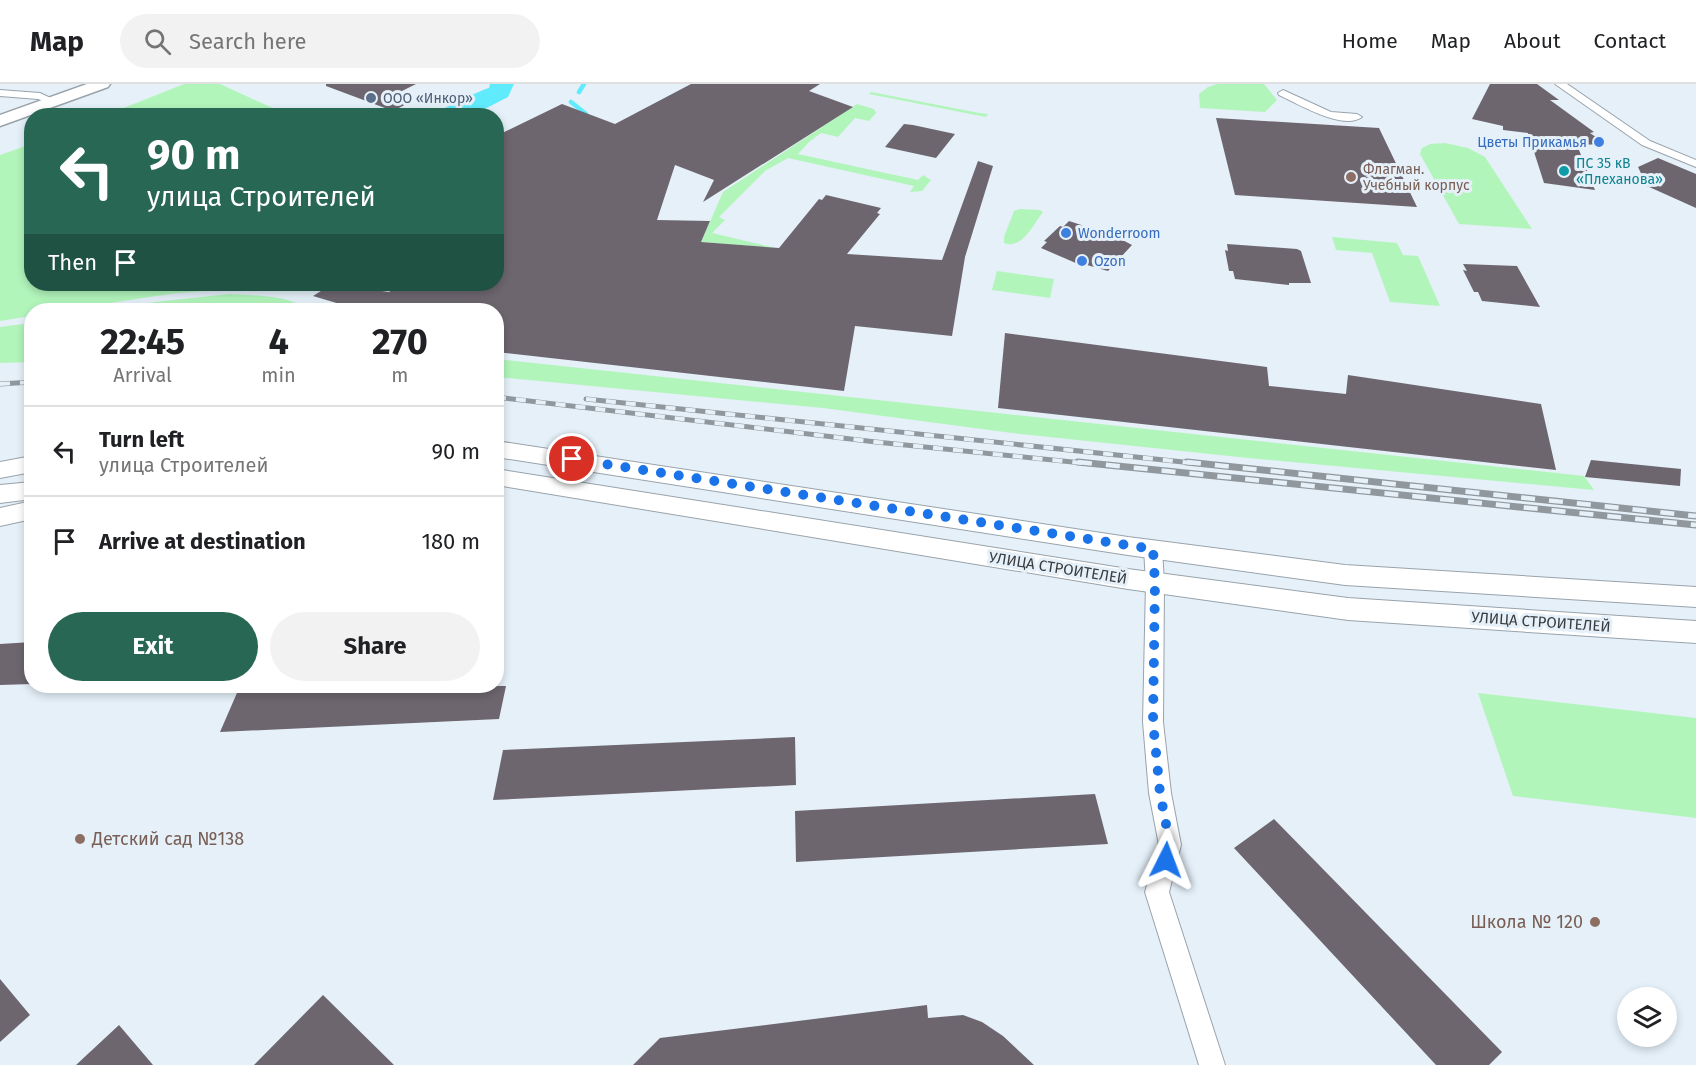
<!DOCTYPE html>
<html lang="en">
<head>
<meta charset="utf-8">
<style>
  :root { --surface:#fff; --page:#f2f2f2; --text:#202124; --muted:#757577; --line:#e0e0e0; --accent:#286754 }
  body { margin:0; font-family:"Fira Sans",sans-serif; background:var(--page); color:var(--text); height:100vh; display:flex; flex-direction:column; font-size:22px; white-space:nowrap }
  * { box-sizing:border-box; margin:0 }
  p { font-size:20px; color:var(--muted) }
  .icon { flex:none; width:33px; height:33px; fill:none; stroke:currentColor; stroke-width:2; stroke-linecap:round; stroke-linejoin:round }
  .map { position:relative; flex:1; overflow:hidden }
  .side { position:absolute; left:24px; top:219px; width:480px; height:390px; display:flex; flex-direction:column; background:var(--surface); border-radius:24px; box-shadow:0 3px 9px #0003 }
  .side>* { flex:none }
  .top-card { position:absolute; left:24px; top:24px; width:480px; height:183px; border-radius:24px; box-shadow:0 3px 9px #0003; background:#286754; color:#fff; overflow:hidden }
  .buttons { position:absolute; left:1617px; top:903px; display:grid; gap:12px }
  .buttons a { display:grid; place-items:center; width:60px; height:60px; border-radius:50%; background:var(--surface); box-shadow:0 3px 9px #0003; font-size:30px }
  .pin { position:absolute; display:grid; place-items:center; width:51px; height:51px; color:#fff; margin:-26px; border:3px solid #fff; border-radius:50%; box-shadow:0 2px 6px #0007 }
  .me { position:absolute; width:66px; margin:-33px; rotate:3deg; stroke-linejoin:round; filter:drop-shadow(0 0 4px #0008) }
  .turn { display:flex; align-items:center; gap:21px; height:126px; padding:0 24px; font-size:27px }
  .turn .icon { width:78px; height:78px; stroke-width:2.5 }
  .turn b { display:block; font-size:42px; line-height:51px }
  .then { display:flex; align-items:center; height:57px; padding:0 24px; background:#0003; gap:12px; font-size:22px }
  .eta { display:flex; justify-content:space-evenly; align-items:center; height:102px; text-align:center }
  .eta b { font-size:36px; font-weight:700; line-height:42px }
  .primary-button { display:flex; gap:12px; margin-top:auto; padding:12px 24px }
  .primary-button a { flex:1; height:69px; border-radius:36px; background:var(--accent); color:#fff; font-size:24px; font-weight:700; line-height:69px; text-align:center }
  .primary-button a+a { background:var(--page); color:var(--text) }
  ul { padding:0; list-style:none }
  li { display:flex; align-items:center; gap:18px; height:90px; padding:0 24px; border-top:2px solid var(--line) }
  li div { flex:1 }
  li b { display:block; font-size:22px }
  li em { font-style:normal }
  header { display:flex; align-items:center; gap:36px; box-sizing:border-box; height:84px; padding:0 30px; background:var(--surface); border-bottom:2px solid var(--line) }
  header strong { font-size:28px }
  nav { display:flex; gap:33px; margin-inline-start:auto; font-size:21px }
  .search { width:420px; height:54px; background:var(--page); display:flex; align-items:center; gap:15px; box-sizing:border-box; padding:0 21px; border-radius:33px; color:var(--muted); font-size:22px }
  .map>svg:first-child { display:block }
  .green { fill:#b2f5bb }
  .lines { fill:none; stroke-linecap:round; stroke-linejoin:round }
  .stream { stroke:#60ebfd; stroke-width:4.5 }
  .river { fill:#60ebfd; fill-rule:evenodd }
  .building { fill:#6d666f }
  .street-casing { stroke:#99a3ab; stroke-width:2 }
  .secondary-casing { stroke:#99a3ab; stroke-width:2 }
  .primary-casing { stroke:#99a3ab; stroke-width:3 }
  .street { fill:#fff; fill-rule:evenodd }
  .secondary { fill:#fff; fill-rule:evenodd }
  .primary { fill:#fff; fill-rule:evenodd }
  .rail-far1-casing { stroke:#90989e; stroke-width:5 }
  .rail-casing { stroke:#90989e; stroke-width:7 }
  .rail-far1 { stroke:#e5f0f9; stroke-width:4; stroke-dasharray:10; stroke-linecap:butt }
  .rail { stroke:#e5f0f9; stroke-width:4.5; stroke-dasharray:14; stroke-linecap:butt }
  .route { stroke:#1a73e8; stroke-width:10; stroke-dasharray:0 18 }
  .service-dot { fill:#5c6f8a; stroke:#e5f0f9; stroke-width:2 }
  .shop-dot { fill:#3f7fe0; stroke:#e5f0f9; stroke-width:2 }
  .culture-dot { fill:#0f9aa8; stroke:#e5f0f9; stroke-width:2 }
  .education-dot { fill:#8d6e63; stroke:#e5f0f9; stroke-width:2 }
  .labels { text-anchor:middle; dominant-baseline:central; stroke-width:6; stroke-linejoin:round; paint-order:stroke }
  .far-service-label { font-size:14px; fill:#4e5e75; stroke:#e5f0f9; text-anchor:start }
  .far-shop-label { font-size:14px; fill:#366cbe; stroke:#e5f0f9; text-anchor:start }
  .far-culture-label { font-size:14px; fill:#0d838f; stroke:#e5f0f9; text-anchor:start }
  .far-education-label { font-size:14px; fill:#785e54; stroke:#e5f0f9; text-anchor:start }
  .street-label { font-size:15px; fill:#383c3f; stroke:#e5f0f9 }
  .near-education-label { font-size:18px; fill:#785e54; stroke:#e5f0f9; text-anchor:start }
</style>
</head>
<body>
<header>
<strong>Map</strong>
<div class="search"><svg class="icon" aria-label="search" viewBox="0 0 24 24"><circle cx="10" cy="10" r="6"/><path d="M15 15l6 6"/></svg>Search here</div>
<nav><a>Home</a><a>Map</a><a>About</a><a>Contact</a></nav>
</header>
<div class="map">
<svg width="1696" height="981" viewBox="0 0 1696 981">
  <rect width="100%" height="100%" fill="#e5f0f9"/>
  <path class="green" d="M184 0H220L288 31H106Z
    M1217 0H1264L1277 16 1265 28 1200 24 1199 10 1208 3Z
    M871 8 979 29 988 30 986 33 869 10Z
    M857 20 874 25 876 29 869 37 855 34 838 53 821 49 809 58 798 70 918 96 923 91 931 96 922 107 910 108 914 102 788 74 765 87 719 133 725 136 712 149 776 164 701 158 723 108Z
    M1445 59 1468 64 1485 73 1532 145 1459 140 1420 70 1422 64 1430 60Z
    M31 60 32 200H292C255 208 216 205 178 209 129 215 81 226 32 226L31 232 0 237V71Z
    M1020 125 1040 126 1043 128C1033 141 1022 166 1004 159V153L1014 127Z
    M1332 153 1397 159 1403 171 1418 172 1440 222 1390 218 1372 169 1336 166Z
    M997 187 1054 195 1050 214 992 206Z
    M229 210C258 212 285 210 310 226H105L155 218Z
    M31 239V278L0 279V243Z
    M496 275 1584 392 1594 406 1248 374 1012 349 823 324 497 293Z
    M1478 609 1696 634V734L1513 712Z"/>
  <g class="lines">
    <path class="stream" d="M579 8 584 0
      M571 18 586 30"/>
    <path class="river" d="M490 0H514L508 13 471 32H432C434 28 481 6 489 4Z"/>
  </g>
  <path class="building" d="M326 0H416L398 9 416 15 393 27 326 2Z
    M691 0H820L809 7 853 23 703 118 714 96 675 81 657 136 710 137 701 158 779 164 819 115 822 116 826 111 881 124 877 129 880 130 847 170 942 176 978 77 993 82 965 173 952 252 855 242 844 307 496 268V226H360L313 212 332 200 389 208 401 200H496V52L562 20 615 40Z
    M1490 0H1537L1559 16H1550L1594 48 1590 49 1606 60 1577 61 1595 106 1544 99 1528 49 1503 46V42L1472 35Z
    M1216 34 1379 44 1417 123 1235 111Z
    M904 40 913 41 955 50 936 74 885 63Z
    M1658 74 1696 90V124L1647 102 1638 83Z
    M1069 137 1115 152 1132 161 1108 187 1087 181 1085 183 1041 164 1047 158 1044 157 1060 142 1063 143Z
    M1227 160 1297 165 1301 167 1311 199H1289V201L1235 195 1233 187H1229L1225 166 1228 167Z
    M1463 180 1517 182 1540 223 1482 217 1478 208H1474L1463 186 1467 187Z
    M1005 249 1267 283 1269 302 1346 310 1348 291 1541 320 1556 386 998 324Z
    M1591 376 1681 385 1680 402 1585 393Z
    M32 558V600L0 601V560Z
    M240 602H506L499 635 220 648Z
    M795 653 796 701 493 716 503 666Z
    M1095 710 1108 760 796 778 795 727Z
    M1274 735 1502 968 1489 981H1436L1234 764Z
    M0 895 30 931 0 958Z
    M323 911 394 981H254Z
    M927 921 928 934 963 931 982 938 1003 952 1034 981H633L660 954Z
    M119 941 153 981H76Z"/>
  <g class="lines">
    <defs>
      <path id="street" d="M1555 0H1567L1650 57 1696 76V83L1642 61Z
        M0 6 40 9 59 18 54 21 38 15 0 12Z
        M1283 6 1331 28 1357 30 1362 33C1344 47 1298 20 1279 11L1278 9Z
        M1153 458 1159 460 1162 465 1164 499 1163 638 1171 709 1181 761 1169 808 1225 981H1199L1145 808 1159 761 1149 709 1143 638 1146 499 1144 465 1147 460Z"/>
      <path id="secondary" d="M496 357 1128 453 1345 481 1696 503V523L1345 501 1128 471 496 373Z
        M32 372V388L0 394V378Z
        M496 385 1128 485 1348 514 1696 537V559L1348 536 1128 505 496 401Z
        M32 398V415L0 419V401Z
        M32 417V435L0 442V424Z"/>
      <path id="primary" d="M87 0H110L108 3 0 42V31Z"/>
    </defs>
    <use href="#street" class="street-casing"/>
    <use href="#secondary" class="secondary-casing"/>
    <use href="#primary" class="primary-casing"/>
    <use href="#street" class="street"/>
    <use href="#secondary" class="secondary"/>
    <use href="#primary" class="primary"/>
    <defs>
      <path id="rail-far1" d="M0 300 32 298
        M496 313 876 358 1092 380
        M586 315 1202 380"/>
      <path id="rail" d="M1078 378 1696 441
        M1187 378 1696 432"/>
    </defs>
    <use href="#rail-far1" class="rail-far1-casing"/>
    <use href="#rail" class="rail-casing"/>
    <use href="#rail-far1" class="rail-far1"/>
    <use href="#rail" class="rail"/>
  </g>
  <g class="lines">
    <path class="route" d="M572 375 1153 465 1155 499 1153 638 1160 709 1170 761 1166 776"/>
  </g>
  <circle class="service-dot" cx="371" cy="14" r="6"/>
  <g class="shop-dot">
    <circle cx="1599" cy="58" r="6"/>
    <circle cx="1066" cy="149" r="6"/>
    <circle cx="1082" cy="177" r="6"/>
  </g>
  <circle class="culture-dot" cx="1564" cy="87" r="6"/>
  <g class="education-dot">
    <circle cx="1351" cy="93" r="6"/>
    <circle cx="80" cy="755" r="6"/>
    <circle cx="1595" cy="838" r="6"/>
  </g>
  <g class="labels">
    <g class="far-service-label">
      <text x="383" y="14">ООО «Инкор»</text>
    </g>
    <g class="far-shop-label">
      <text x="1587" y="58" text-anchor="end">Цветы Прикамья</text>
      <text x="1078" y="149">Wonderroom</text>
      <text x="1094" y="177">Ozon</text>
    </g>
    <g class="far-culture-label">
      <text x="1576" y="79">ПС 35 кВ<tspan x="1576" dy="16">«Плеханова»</tspan></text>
    </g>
    <g class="far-education-label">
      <text x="1363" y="85">Флагман.<tspan x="1363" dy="16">Учебный корпус</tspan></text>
    </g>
    <g class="street-label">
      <text transform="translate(1058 484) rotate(9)">УЛИЦА СТРОИТЕЛЕЙ</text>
      <text transform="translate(1541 538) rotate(4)">УЛИЦА СТРОИТЕЛЕЙ</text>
    </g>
    <g class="near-education-label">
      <text x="92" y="755">Детский сад №138</text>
      <text x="1583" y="838" text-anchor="end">Школа № 120</text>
    </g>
  </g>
</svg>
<div class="buttons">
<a><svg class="icon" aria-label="layers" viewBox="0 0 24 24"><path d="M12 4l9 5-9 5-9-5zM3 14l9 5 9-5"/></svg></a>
</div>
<div class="pin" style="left:572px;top:375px;background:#d93025"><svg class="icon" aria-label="arrive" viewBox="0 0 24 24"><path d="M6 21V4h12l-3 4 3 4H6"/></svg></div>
<svg class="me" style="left:1166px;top:776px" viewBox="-20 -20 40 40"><path d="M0-17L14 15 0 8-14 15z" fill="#1a73e8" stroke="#fff" stroke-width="4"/></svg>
<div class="top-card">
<div class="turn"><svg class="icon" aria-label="left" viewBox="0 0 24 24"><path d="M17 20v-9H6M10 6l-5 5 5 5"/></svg><div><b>90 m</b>улица Строителей</div></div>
<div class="then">Then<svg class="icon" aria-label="arrive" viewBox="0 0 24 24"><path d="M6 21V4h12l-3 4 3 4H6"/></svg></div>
</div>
<section class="side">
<div class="eta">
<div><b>22:45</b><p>Arrival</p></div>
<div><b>4</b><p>min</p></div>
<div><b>270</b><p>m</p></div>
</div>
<ul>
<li><svg class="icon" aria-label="left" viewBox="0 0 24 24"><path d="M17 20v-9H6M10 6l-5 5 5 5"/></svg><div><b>Turn left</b><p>улица Строителей</p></div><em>90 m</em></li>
<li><svg class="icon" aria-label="arrive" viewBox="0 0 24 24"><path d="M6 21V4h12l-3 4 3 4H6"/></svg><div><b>Arrive at destination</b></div><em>180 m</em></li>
</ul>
<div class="primary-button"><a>Exit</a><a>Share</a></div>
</section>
</div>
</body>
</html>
